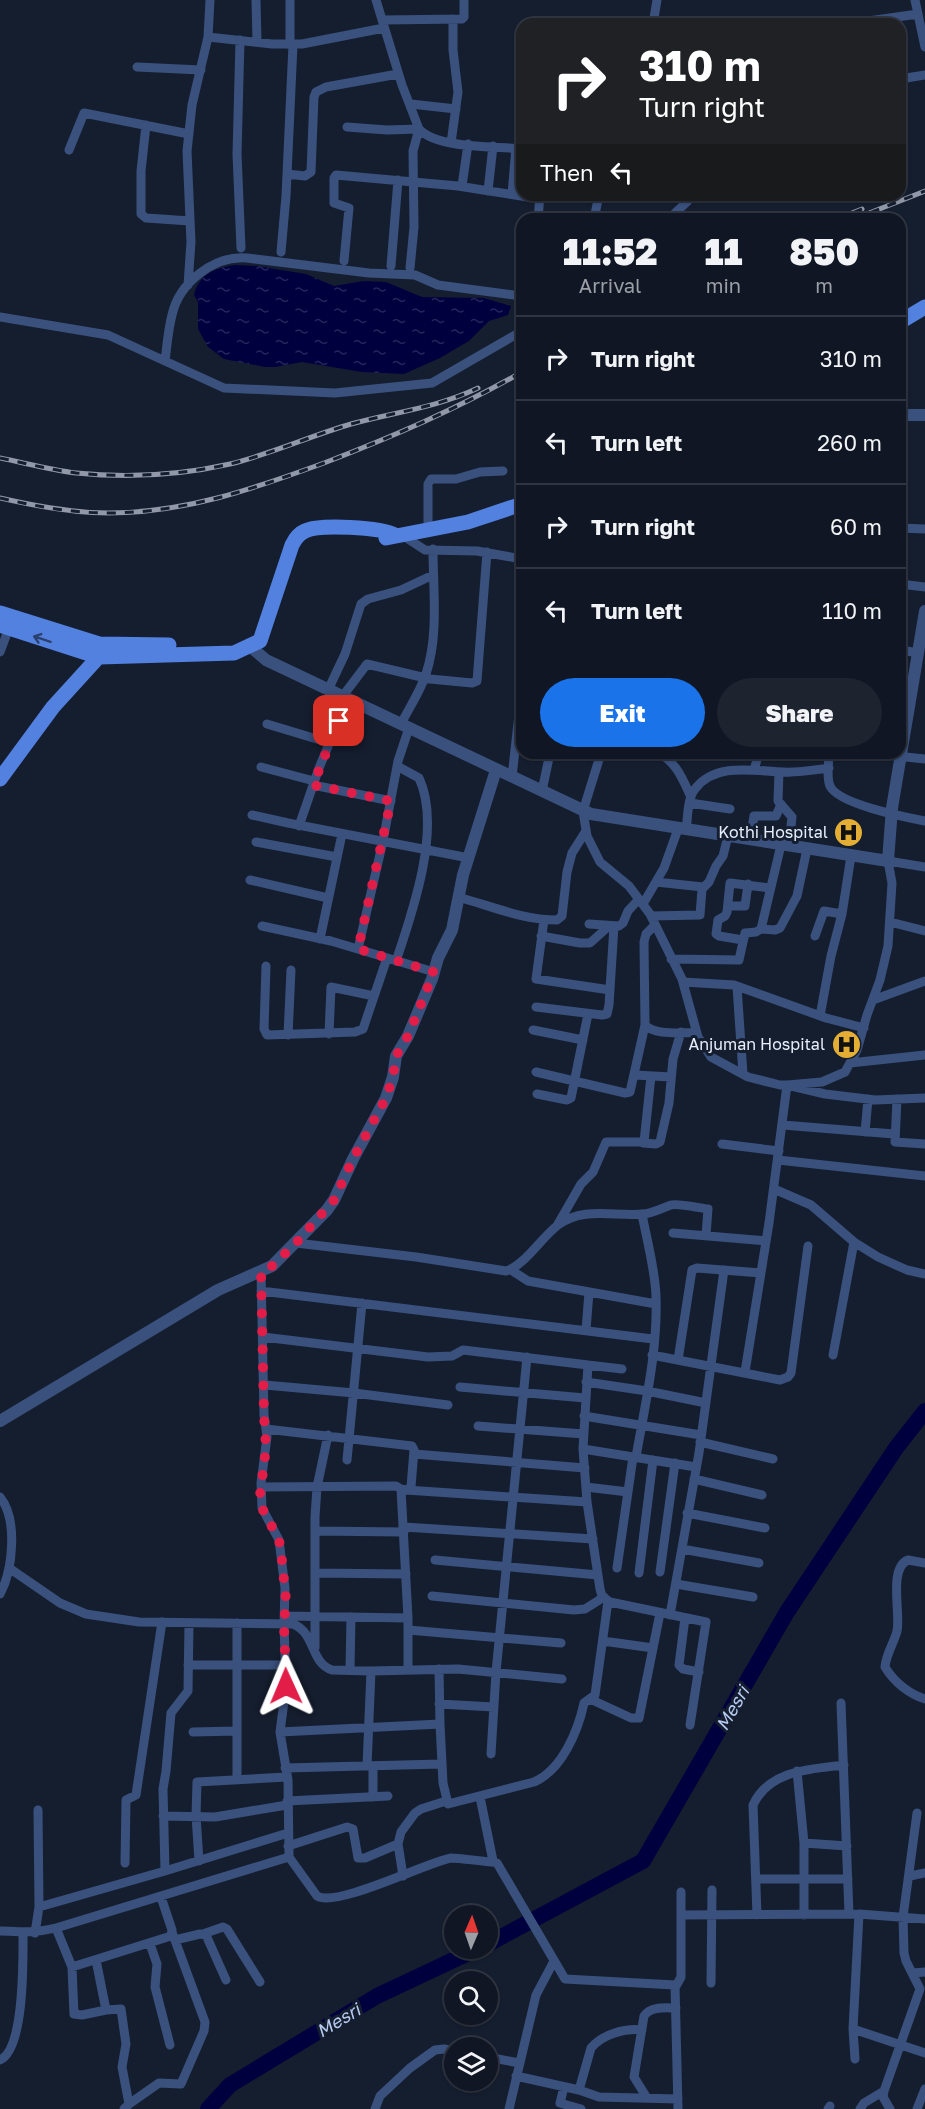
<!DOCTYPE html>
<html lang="en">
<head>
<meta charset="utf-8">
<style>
  :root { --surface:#101623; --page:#1e2330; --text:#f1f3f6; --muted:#9c9fa6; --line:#303541; --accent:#1a73e8 }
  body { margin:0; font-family:"Golos Text",sans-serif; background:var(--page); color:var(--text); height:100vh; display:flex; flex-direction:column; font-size:22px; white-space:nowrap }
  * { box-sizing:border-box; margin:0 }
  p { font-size:20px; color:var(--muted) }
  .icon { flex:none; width:33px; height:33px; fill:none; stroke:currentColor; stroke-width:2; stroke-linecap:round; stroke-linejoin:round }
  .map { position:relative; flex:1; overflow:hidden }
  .details { position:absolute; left:516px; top:213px; width:390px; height:546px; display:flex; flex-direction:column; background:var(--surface); border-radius:18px; box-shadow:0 2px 4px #0004,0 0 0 2px var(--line) }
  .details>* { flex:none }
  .hud { position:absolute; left:516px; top:18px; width:390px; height:183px; border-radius:18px; box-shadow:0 2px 4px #0004,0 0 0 2px var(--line); background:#202124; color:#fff; overflow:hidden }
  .needle { width:39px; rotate:2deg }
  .buttons { position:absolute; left:444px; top:1905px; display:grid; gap:12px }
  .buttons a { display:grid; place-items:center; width:54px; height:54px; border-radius:50%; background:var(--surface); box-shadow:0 2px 4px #0004,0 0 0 2px var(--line); font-size:30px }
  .pin { position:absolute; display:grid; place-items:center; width:51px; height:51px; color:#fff; margin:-26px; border-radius:12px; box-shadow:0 3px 9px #0006 }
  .me { position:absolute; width:66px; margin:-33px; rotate:359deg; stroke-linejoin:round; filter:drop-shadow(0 0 4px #0008) }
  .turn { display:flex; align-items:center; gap:21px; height:126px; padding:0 24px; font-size:27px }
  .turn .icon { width:78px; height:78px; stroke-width:2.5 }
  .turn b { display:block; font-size:42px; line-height:51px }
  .then { display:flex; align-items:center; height:57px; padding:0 24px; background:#0003; gap:12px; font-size:22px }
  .eta { display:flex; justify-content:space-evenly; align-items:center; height:102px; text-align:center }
  .eta b { font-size:36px; font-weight:800; line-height:42px }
  .button { display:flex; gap:12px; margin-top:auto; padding:12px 24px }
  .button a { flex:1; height:69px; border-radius:36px; background:var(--accent); color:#fff; font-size:24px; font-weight:800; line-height:69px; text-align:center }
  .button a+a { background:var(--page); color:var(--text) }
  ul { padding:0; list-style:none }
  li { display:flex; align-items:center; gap:18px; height:84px; padding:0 24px; border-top:2px solid var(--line) }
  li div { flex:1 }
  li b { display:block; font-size:22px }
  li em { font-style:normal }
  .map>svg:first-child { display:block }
  .water { fill:url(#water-ripples) }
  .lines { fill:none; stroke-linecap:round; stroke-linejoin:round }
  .river { stroke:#00003f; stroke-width:16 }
  .minor { stroke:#3a517e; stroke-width:9 }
  .tertiary { stroke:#3a517e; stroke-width:12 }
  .primary { stroke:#5381e0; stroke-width:15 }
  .rail-casing { stroke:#9199a8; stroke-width:5 }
  .rail { stroke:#151e2f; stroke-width:3; stroke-dasharray:9; stroke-linecap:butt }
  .oneway { stroke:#2b416d }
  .route { stroke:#e11d48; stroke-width:10; stroke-dasharray:0 18 }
  .labels { text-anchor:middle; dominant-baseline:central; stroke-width:6; stroke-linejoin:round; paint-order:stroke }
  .poi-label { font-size:16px; fill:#e7eefb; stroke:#151e2f; text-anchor:end }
  .water-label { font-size:18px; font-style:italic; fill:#b7cbf2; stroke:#151e2f }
</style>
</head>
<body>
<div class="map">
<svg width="925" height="2109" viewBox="0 0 925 2109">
  <defs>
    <pattern id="water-ripples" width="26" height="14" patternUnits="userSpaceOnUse" patternTransform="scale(1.5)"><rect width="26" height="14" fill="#00003f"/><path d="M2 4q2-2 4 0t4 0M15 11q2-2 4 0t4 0" fill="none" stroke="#25265c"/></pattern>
  </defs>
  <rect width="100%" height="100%" fill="#151e2f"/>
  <path class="water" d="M235 265 257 266 306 274 334 286 363 281 386 282 422 297 484 298 511 306 508 315 489 321 469 341 440 358 404 374 362 372 302 362 275 367H265L224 359 208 347 198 329V302L194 295C199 274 215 268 235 265Z"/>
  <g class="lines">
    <path class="river" d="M488 1944 643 1861 787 1612 896 1448 925 1411
      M208 2109 230 2085 377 1996 479 1948"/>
    <path class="minor" d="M256 0 257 42
      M290 0V45
      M376 0 402 85 419 129C437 149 496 146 522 149
      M915 0 925 47
      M382 20 462 19 464 17V0
      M653 24 657 0
      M847 24 918 14
      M208 37 272 44H302L384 28
      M240 40 237 154 241 248
      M137 67 201 70
      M900 79 925 75
      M411 104 456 109
      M146 125 141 171V214L146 218 190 221
      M347 127 387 130 419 129 413 151 414 227 410 268
      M451 143 458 92 453 50V19
      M69 150 84 113 189 134
      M287 174 305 176 311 172 314 97 316 92 326 87 398 74
      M462 186 468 144
      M488 191 493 146
      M512 194 516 148
      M538 219 540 195
      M594 219 599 195
      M669 219 694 195
      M281 252 286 196 293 45
      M344 261 349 208 334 203V178L336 175 458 186 540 199
      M391 266 398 180
      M188 285 191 242 187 151 192 105 208 37 210 0
      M0 317 108 335 224 388 335 393 432 383 522 331
      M165 361C167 346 168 330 172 315 179 283 214 255 247 258L369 273 415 275 438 285 522 296
      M900 528 925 529
      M428 530V484L431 479H456L480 472 503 471
      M402 535 425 550 477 551 522 559
      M900 584 925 587
      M900 650 919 653
      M0 652 9 628
      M900 684 913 686
      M328 690 345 654 361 604 368 599 401 590 433 575
      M342 697 367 664 430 679 472 683 477 681 487 552
      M267 724 330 743
      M401 724C409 708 420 692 426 674 439 635 433 590 433 549
      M601 753 583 811 587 836 600 862 629 886 650 914 682 979 698 1037 711 1057 748 1077 780 1085H787L822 1082 845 1072 857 1050 867 1015 880 980 888 946 892 883 888 861 925 867
      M659 753C677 763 683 780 691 797
      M829 753C829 762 826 777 830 786 838 804 905 817 925 821
      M868 753 925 759
      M261 767 314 781
      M754 770 759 753
      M779 772 778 801 792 817 789 846
      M512 777 522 687
      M313 785 391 801
      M542 791 550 753
      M690 803 730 809
      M252 815 288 823 469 858
      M299 826 319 768 348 699
      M686 830C688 817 687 799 695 789 715 762 754 771 783 772 798 773 814 770 829 768
      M750 840 754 816H776L781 804
      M256 842 337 857
      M250 880 328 898
      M656 882 703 887
      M458 897C491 906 523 920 557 920L562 916 567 872 572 853 586 831
      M643 904 664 868 678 829
      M728 906H745L748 884
      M651 916 700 915 702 889 709 882 716 866 723 856 728 836
      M544 920 536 979 610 990
      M890 922 925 931
      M589 924 619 926 623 923 628 911 639 899
      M655 925 646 934 644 942 645 1025C655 1036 682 1032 697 1033
      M262 926 331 941 434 972
      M761 929 775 930 780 928 797 896 807 849
      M541 936 580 943H590L609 926
      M815 936 824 911 842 914
      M320 939 342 834
      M743 940 719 936 716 934 718 920 725 916 727 912 730 883 770 888
      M358 949 383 841 398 761 409 728
      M671 959 739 960 745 933 756 932 761 929 781 845
      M396 961C413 911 442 827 419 778L397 766
      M266 966 264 1029 267 1035 355 1032 363 1029 387 958
      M683 982 734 985 826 1018 864 1028
      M737 987 743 1074
      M873 1000 925 981
      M536 1007 602 1015 607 1014 609 1005 614 926
      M820 1016 831 956 842 914 851 856
      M533 1030 583 1040
      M329 1034 331 987 374 996
      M288 1035 291 970
      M850 1063 925 1055
      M536 1072 625 1093 630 1092 645 1025
      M635 1075 671 1077
      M537 1094 567 1100 571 1098 588 1014
      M897 1099 895 1142 925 1144
      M783 1125 894 1134
      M865 1132 868 1099
      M643 1143 656 1144 660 1142 669 1103 673 1059 681 1032
      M722 1144 779 1151
      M778 1160 925 1176
      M774 1189 811 1205 854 1242 878 1257 907 1270 925 1274
      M558 1224 581 1184 593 1172 606 1142H644L651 1076
      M673 1233 766 1241
      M296 1243 416 1257 506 1271C524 1266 541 1238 558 1225 584 1206 614 1217 644 1214 654 1213 662 1208 671 1205 678 1203 699 1208 708 1209L706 1235
      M511 1270 528 1281 656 1304
      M261 1272 264 1415 267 1437 261 1483 262 1508 279 1540 285 1588 284 1624 286 1686 280 1732 288 1780 289 1857 317 1896C336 1908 425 1863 451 1858 455 1858 493 1862 497 1863L565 1979 675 1985 678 2109
      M261 1291 653 1339
      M586 1330 589 1292
      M263 1337 428 1357 452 1356 463 1350 588 1365 583 1449 587 1502 600 1589 602 1596 610 1602 706 1622 690 1725
      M652 1355 780 1380 788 1377 791 1373 808 1246
      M833 1355 854 1242
      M678 1360 692 1270 697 1268 761 1273
      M588 1365 622 1369
      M745 1372 769 1223 787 1085 825 1094 875 1100 925 1098
      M586 1382 647 1391 706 1403
      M265 1385 354 1393 448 1405
      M460 1387 585 1398
      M584 1416 701 1435
      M478 1426 584 1434
      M266 1429 412 1446 414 1450 411 1487 406 1490 401 1489
      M700 1442 773 1459
      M583 1449 696 1467
      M414 1454 585 1468
      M636 1457C645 1405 658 1350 656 1296 655 1269 647 1241 642 1214
      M347 1460 362 1303
      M694 1479 762 1495
      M261 1487 396 1486 401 1489 408 1618V1669
      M586 1487 628 1492
      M406 1490 587 1502
      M0 1497C18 1519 13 1570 0 1594
      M687 1513 765 1528
      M404 1527 593 1539
      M315 1531 404 1532
      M682 1549 759 1563
      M435 1560 598 1575
      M925 1563 908 1560C888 1568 901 1614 897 1631 894 1643 886 1654 885 1667 894 1682 909 1694 925 1699
      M9 1568 60 1603 86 1614 139 1622 293 1624C316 1633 310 1663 332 1670L371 1671 458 1669 562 1679
      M617 1568 633 1457
      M660 1572 675 1463
      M315 1573 406 1574
      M639 1573 653 1460
      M676 1584 753 1597
      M432 1596 574 1610 585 1609 604 1597
      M670 1615 699 1453 724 1270
      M285 1616 408 1618
      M685 1618 679 1665 683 1669 699 1672
      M408 1630 561 1643
      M603 1641 653 1648
      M315 1648V1517L317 1487 328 1435
      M188 1665H286
      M439 1669 440 1724
      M350 1670 351 1617
      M590 1699 631 1718H639L660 1613
      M841 1703 849 1914
      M439 1704 494 1707
      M193 1732 237 1731
      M280 1732 440 1724 443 1783 448 1804 534 1782C562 1770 578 1731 584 1703L595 1695 608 1601
      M491 1754 496 1672 527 1357
      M367 1766 371 1671
      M373 1766V1797
      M285 1768 441 1764
      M797 1771 804 1843V1915
      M237 1779V1623
      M480 1797 493 1861
      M287 1801 388 1796
      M163 1816 215 1817 287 1805
      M804 1843 847 1846
      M288 1846 347 1827 353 1829 358 1858H365L398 1844
      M199 1861 196 1816 197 1782 287 1777
      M125 1863 126 1800 136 1795 162 1622
      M165 1871 163 1789 166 1771 171 1713 188 1691 189 1623
      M403 1876 398 1844 401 1832 415 1813 421 1809 446 1801
      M910 1876 925 1873
      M756 1879H848
      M39 1907 165 1871 288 1833
      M681 1915 859 1914 925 1919
      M757 1915 753 1805C769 1770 811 1769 844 1765
      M56 1928 72 1967 74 2014 82 2015 106 2010
      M0 1931C20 1932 36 1933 56 1928L289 1857
      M35 1933 39 1907 38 1810
      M203 1934 223 1927 227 1929 260 1982
      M175 1940 200 1934 206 1935 226 1980
      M150 1944 157 1964 155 1987 170 2045
      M96 1960 106 2010 121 2009 126 2044 122 2067 129 2104 124 2109
      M72 1967 171 1936 172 1930 161 1897
      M913 1973 925 1972
      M711 1983 712 1890
      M676 1986 681 1977V1892
      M853 2029 925 2053
      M488 2057 519 2063
      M855 2059 853 2029 859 1914
      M0 2060C25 2049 23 1958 23 1932
      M516 2076 579 2090 599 2097 678 2099
      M564 2087 560 2103 581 2109
      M579 2090 591 2048C603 2034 625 2028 642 2030
      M647 2098 634 2077 644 2016C651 2006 665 2008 676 2008
      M129 2104 159 2083 181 2084 204 2031 205 2022 172 1932
      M375 2109 380 2096 410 2068 435 2050 444 2049 454 2051
      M509 2109 536 1995 554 1961
      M828 2109 830 2106
      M860 2109 864 2103 884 2091
      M890 2109 883 2097 884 2091 920 1989 906 1961 904 1953 903 1917 917 1813
      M917 2109 925 2089"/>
    <path class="tertiary" d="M900 415H925
      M251 647 266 660 591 814 888 861 892 808 925 611
      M0 1421 218 1290 272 1266 327 1210 334 1200 353 1159 386 1098 393 1077 396 1056 408 1036 432 979 438 958 452 930 463 875 496 770"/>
    <path class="primary" d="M900 322 925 307
      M386 538 468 522 522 504
      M0 613 99 644 169 645
      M0 625 99 657 234 653 260 641 292 545C295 539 298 534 305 531 319 524 381 527 395 535
      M0 779 53 707 104 651"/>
    <defs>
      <path id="rail" d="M837 219 862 209
        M854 219 925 191
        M0 458C25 463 51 470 76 473 126 478 181 475 230 464 271 454 310 436 351 424 395 412 436 408 478 388
        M0 498C35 506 72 513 108 513 185 513 253 489 324 463 394 436 457 409 522 372"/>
    </defs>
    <use href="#rail" class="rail-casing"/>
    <use href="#rail" class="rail"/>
  </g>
  <defs><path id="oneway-shaft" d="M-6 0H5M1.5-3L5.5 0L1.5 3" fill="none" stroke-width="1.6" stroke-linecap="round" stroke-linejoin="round" transform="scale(1.5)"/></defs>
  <use class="oneway" href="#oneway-shaft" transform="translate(42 639) rotate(-162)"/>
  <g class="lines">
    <path class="route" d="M286 1686 284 1624 286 1600 281 1551 279 1540 262 1508 260 1495 266 1448 264 1415 261 1272 272 1266 296 1243 334 1200 353 1159 386 1098 393 1077 396 1056 408 1036 434 972 358 949 391 801 313 785 339 721"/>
  </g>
  <defs>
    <symbol id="hospital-disc" viewBox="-11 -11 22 22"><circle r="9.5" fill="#e4ae35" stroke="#151e2f"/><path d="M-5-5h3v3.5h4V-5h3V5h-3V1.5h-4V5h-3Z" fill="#111"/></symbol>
  </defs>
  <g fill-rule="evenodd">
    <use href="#hospital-disc" x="832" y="816" width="33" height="33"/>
    <use href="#hospital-disc" x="830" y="1028" width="33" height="33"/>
  </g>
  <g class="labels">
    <g class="poi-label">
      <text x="828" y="832">Kothi Hospital</text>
      <text x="825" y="1044">Anjuman Hospital</text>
    </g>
    <g class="water-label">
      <text transform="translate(732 1708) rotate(-60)">Mesri</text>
      <text transform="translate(338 2020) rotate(-31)">Mesri</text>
    </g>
  </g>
</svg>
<div class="buttons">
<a><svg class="needle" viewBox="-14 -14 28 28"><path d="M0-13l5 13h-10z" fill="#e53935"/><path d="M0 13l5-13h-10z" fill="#9c9fa6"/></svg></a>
<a><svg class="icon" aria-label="search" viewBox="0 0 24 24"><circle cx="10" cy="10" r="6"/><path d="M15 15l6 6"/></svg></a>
<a><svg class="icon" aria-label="layers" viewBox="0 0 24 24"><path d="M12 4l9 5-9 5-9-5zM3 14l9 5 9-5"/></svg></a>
</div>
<div class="pin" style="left:339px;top:721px;background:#d93025"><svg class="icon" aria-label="arrive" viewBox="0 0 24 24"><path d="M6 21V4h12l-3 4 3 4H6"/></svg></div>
<svg class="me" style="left:286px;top:1686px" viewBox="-20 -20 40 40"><path d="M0-17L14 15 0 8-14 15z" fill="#e11d48" stroke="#fff" stroke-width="4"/></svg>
<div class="hud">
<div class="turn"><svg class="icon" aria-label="right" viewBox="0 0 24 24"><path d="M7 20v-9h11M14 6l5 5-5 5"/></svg><div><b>310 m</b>Turn right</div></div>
<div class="then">Then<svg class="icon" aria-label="left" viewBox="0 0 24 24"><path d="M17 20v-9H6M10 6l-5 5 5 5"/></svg></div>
</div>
<section class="details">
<div class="eta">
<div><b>11:52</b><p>Arrival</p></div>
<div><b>11</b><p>min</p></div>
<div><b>850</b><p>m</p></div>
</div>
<ul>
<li><svg class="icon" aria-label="right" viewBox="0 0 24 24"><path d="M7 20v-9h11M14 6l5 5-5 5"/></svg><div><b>Turn right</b></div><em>310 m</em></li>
<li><svg class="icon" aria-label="left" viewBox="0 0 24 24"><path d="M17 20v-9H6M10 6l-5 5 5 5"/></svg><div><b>Turn left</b></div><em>260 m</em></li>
<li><svg class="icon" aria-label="right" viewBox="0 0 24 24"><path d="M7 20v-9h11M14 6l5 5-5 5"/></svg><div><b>Turn right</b></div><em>60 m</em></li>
<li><svg class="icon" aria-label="left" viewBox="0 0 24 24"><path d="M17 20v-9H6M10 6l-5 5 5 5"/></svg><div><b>Turn left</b></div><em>110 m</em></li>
</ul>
<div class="button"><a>Exit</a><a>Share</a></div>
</section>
</div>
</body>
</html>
